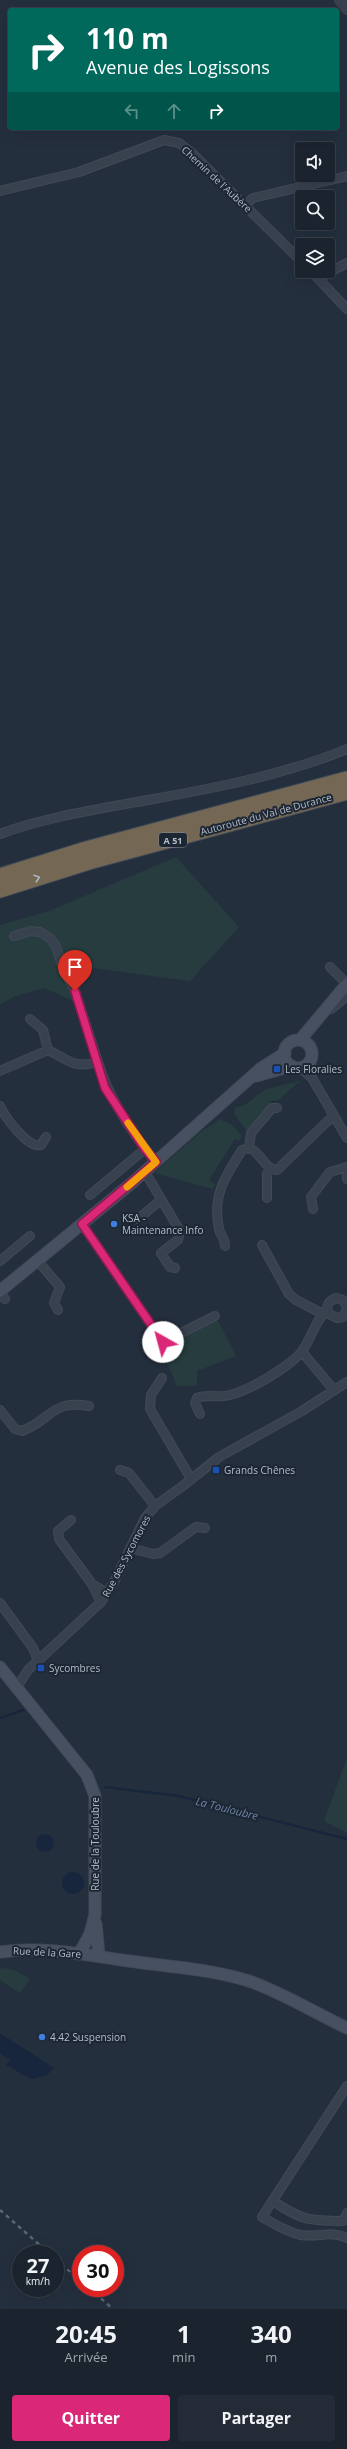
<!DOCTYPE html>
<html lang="fr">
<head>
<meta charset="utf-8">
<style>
  :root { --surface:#1b232e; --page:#242b36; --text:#f1f3f6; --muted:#a0a4aa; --line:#39404a; --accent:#db2777 }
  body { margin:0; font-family:"Open Sans",sans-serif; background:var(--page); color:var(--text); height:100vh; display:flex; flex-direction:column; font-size:15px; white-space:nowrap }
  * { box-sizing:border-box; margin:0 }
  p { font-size:13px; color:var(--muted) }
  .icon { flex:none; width:22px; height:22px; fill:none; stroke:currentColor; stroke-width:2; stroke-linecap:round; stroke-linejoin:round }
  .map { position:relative; height:2309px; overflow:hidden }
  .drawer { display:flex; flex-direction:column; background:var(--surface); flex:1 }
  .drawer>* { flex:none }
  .hud { position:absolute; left:8px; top:8px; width:331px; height:122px; border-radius:4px; box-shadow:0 4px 16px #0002,0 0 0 1px var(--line); background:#00695c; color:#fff; overflow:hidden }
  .tools { position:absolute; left:295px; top:142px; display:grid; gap:8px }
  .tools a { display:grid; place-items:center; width:40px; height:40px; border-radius:4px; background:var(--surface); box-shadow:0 4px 16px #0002,0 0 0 1px var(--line); font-size:20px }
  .speed { position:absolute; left:12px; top:2245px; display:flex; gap:8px; font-size:20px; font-weight:700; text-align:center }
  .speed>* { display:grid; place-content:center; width:52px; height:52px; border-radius:50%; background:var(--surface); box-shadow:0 4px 16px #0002,0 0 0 1px var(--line); line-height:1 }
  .speed small { font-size:10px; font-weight:400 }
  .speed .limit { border:6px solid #d22; background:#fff; color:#111 }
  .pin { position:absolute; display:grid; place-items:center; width:34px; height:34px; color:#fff; margin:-41px -17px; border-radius:50% 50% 50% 0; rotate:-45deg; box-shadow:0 0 4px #0007 }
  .pin .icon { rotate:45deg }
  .me { position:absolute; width:44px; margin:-22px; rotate:322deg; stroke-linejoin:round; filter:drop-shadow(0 0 3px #0008) }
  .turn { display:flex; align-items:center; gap:14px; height:84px; padding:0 12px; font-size:18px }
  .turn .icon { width:52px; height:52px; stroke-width:2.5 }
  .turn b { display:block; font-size:28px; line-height:34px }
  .lanes { display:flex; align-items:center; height:38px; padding:0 12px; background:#0003; justify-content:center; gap:20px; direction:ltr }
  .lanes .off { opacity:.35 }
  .eta { display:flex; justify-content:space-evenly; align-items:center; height:68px; text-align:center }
  .eta b { font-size:24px; font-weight:700; line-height:28px }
  .primary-button { display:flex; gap:8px; margin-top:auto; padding:8px 12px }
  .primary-button a { flex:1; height:46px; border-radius:4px; background:var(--accent); color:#fff; font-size:16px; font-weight:700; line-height:46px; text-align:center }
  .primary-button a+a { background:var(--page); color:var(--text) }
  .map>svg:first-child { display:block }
  .green { fill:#263c3f }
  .water { fill:#17263c }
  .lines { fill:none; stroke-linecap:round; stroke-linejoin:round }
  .stream { stroke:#17263c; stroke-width:2.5 }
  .street-casing { stroke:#414a57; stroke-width:10 }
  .secondary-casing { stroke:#414a57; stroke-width:13 }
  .highway-casing { stroke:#434c59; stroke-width:17 }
  .street { stroke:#38414e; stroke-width:8 }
  .secondary { stroke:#465061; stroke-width:11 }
  .highway { stroke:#746855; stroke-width:15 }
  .rail { stroke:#5a6575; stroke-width:2.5; stroke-dasharray:4 4; stroke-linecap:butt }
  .oneway { stroke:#aeb4bd }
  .route-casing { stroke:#8e194d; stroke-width:10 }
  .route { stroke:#db2777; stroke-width:7 }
  .slow { stroke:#f59e0b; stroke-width:7 }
  .transit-dot { fill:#1a4fb4; stroke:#1d2633; stroke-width:1.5 }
  .shop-dot { fill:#3f7fe0; stroke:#1d2633; stroke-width:1.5 }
  .labels { text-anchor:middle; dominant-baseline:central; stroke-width:4; stroke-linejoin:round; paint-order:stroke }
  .shield { fill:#1d2633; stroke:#878f9c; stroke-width:1 }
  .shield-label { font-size:9px; font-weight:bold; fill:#b4bcc9 }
  .street-label { font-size:10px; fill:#b4bcc9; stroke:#1d2633 }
  .poi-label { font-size:10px; fill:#b4bcc9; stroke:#1d2633; text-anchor:start }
  .water-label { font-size:11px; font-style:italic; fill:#6d86a8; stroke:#1d2633 }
</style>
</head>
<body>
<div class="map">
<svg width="347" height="2309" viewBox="0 0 347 2309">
  <rect width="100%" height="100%" fill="#242f3e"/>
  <path class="green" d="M176 857 239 927 190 981 70 965 82 1005 44 988 16 996 0 1004V925L49 911Z
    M300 1081 277 1101 272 1100 268 1108 248 1133 234 1114 236 1107 243 1106 266 1089Z
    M220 1119 231 1124 242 1136 239 1141 235 1139 209 1180 215 1184 213 1189 154 1173 198 1134Z
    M216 1317 236 1356 197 1371V1386H177L159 1344Z
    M347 1758V1833L324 1821Z
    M6 1968 16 1971 30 1979 20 1993 0 1980V1969Z"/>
  <path class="water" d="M36 1843a9 9 0 1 1 18 0a9 9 0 1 1-18 0Z
    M62 1883a11 11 0 1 1 22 0a11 11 0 1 1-22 0Z
    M0 2033 54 2068 47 2075 31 2079 6 2065 10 2060 0 2053Z"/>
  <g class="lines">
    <path class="stream" d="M0 1718 23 1710
      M105 1787 179 1796 347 1839"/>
    <defs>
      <path id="street" d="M339 0 347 10
        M0 191 79 172 164 140 179 143 193 154 302 262
        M245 205 253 198 347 176
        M311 271 347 309
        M319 278 347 263
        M0 834C47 817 98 809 148 800 215 788 284 775 347 749
        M14 936 31 931 40 932 50 938 56 946 63 968 75 991 98 1062
        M330 967 347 984
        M331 1009 347 996
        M30 1019 43 1030 48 1050
        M311 1060 312 1078
        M299 1067 312 1078 347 1138
        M0 1071 48 1050C69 1060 73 1069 98 1062 109 1099 131 1132 156 1162
        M0 1106C5 1117 28 1149 41 1145L46 1137
        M249 1148C261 1152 264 1169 277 1170L333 1116
        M249 1148 251 1133 272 1108H277
        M145 1172 180 1231 178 1240 161 1253 170 1267 175 1268
        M347 1175V1179
        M90 1195 145 1149
        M267 1198V1174L270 1168
        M313 1209 311 1197 330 1172 347 1167
        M138 1219 161 1200
        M82 1224 163 1342 215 1316
        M262 1245 289 1294 296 1300 323 1314
        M225 1246C225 1238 220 1235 219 1229 212 1195 225 1177 242 1150L249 1148
        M37 1260 60 1287 54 1303 58 1310
        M0 1261 30 1236
        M0 1292 5 1299
        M347 1307 343 1300 336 1298C328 1301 325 1307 329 1314L337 1318 343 1317 347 1309
        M302 1352 334 1390
        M162 1378 151 1395 150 1409 191 1479
        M0 1410 15 1429 22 1431C51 1420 52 1399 89 1406
        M200 1414 195 1403 197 1398C207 1394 220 1398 230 1395 252 1389 283 1370 299 1355 310 1344 316 1317 327 1311
        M120 1470 129 1473 155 1506
        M71 1520 58 1531 59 1539 92 1584
        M130 1548 153 1554 160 1553 196 1527 205 1528
        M101 1602 92 1584 107 1593
        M0 1603 33 1648 38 1661
        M17 1687 28 1670 101 1602 114 1582 145 1518 155 1506 184 1485 219 1457 302 1411 347 1382
        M347 2086 262 2217C274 2224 287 2232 301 2235 317 2238 332 2230 347 2238
        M273 2201C301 2220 309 2221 343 2221L347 2213"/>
      <path id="secondary" d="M300 1040 347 984
        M284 1054a14 14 0 1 1 28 0a14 14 0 1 1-28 0Z
        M256 1076 292 1066
        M0 1291 133 1182 260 1069 285 1053
        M0 1667 87 1775 95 1796V1915L90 1934 79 1954
        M96 1924 99 1956
        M0 1952C43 1946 87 1955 129 1961 170 1967 212 1969 252 1982 285 1994 315 2013 347 2028"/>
      <path id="highway" d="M0 876 83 850 347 779
        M0 890 92 861 347 792"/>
    </defs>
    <use href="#street" class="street-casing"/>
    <use href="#secondary" class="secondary-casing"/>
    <use href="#highway" class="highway-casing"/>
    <use href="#street" class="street"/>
    <use href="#secondary" class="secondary"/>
    <use href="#highway" class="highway"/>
    <path class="rail" d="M0 2210 50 2254
      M55 2259 81 2281
      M89 2288 113 2309"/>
  </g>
  <defs><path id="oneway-chevron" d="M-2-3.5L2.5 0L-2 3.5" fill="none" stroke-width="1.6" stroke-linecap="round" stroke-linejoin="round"/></defs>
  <use class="oneway" href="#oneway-chevron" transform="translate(37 878) rotate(-17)"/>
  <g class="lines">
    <defs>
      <path id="route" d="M75 991 105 1088 145 1149 156 1162 82 1224 163 1342"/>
    </defs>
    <use href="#route" class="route-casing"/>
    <use href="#route" class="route"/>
    <path class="slow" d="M127 1187 156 1162 128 1123"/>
  </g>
  <g class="transit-dot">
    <rect x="273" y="1065" width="8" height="8" rx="2"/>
    <rect x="212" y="1466" width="8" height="8" rx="2"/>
    <rect x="37" y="1664" width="8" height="8" rx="2"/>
  </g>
  <g class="shop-dot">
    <circle cx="114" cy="1224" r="4"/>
    <circle cx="42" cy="2037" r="4"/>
  </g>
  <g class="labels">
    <rect class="shield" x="159" y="833" width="28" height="14" rx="3"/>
    <g class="shield-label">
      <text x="173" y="840">A 51</text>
    </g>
    <g class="street-label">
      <text transform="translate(217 179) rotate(43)">Chemin de l'Aubère</text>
      <text transform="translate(266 814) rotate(-15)">Autoroute du Val de Durance</text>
      <text transform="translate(126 1556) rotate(-62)">Rue des Sycomores</text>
      <text transform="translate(95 1844) rotate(-90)">Rue de la Touloubre</text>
      <text transform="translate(47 1952) rotate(3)">Rue de la Gare</text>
    </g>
    <g class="poi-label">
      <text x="285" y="1069">Les Floralies</text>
      <text x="122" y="1218">KSA -<tspan x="122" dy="12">Maintenance Info</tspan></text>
      <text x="224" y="1470">Grands Chênes</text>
      <text x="49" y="1668">Sycombres</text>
      <text x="50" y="2037">4.42 Suspension</text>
    </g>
    <g class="water-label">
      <text transform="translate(227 1808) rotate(14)">La Touloubre</text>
    </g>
  </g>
</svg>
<div class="tools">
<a><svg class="icon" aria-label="sound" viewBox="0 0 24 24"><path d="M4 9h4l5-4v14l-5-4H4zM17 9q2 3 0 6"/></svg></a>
<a><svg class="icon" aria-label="search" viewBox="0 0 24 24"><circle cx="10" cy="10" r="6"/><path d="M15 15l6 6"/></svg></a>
<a><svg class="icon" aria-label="layers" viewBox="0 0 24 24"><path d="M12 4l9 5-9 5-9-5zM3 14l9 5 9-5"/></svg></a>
</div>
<div class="speed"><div>27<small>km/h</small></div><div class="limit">30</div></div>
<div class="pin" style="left:75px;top:991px;background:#d93025"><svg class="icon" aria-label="arrive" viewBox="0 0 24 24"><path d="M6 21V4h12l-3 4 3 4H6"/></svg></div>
<svg class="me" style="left:163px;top:1342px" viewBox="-20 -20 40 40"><circle r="19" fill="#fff"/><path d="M0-13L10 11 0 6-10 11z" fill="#db2777"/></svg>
<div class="hud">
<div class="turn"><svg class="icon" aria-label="right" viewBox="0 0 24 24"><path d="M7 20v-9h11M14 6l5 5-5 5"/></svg><div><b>110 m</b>Avenue des Logissons</div></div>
<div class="lanes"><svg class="icon off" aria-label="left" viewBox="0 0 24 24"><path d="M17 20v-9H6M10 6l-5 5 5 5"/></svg><svg class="icon off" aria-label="ahead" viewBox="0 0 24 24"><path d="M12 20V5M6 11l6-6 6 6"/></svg><svg class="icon" aria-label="right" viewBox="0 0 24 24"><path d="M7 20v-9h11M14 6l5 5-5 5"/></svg></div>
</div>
</div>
<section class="drawer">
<div class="eta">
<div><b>20:45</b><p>Arrivée</p></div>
<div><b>1</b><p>min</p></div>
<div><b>340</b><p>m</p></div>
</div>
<div class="primary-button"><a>Quitter</a><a>Partager</a></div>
</section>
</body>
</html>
